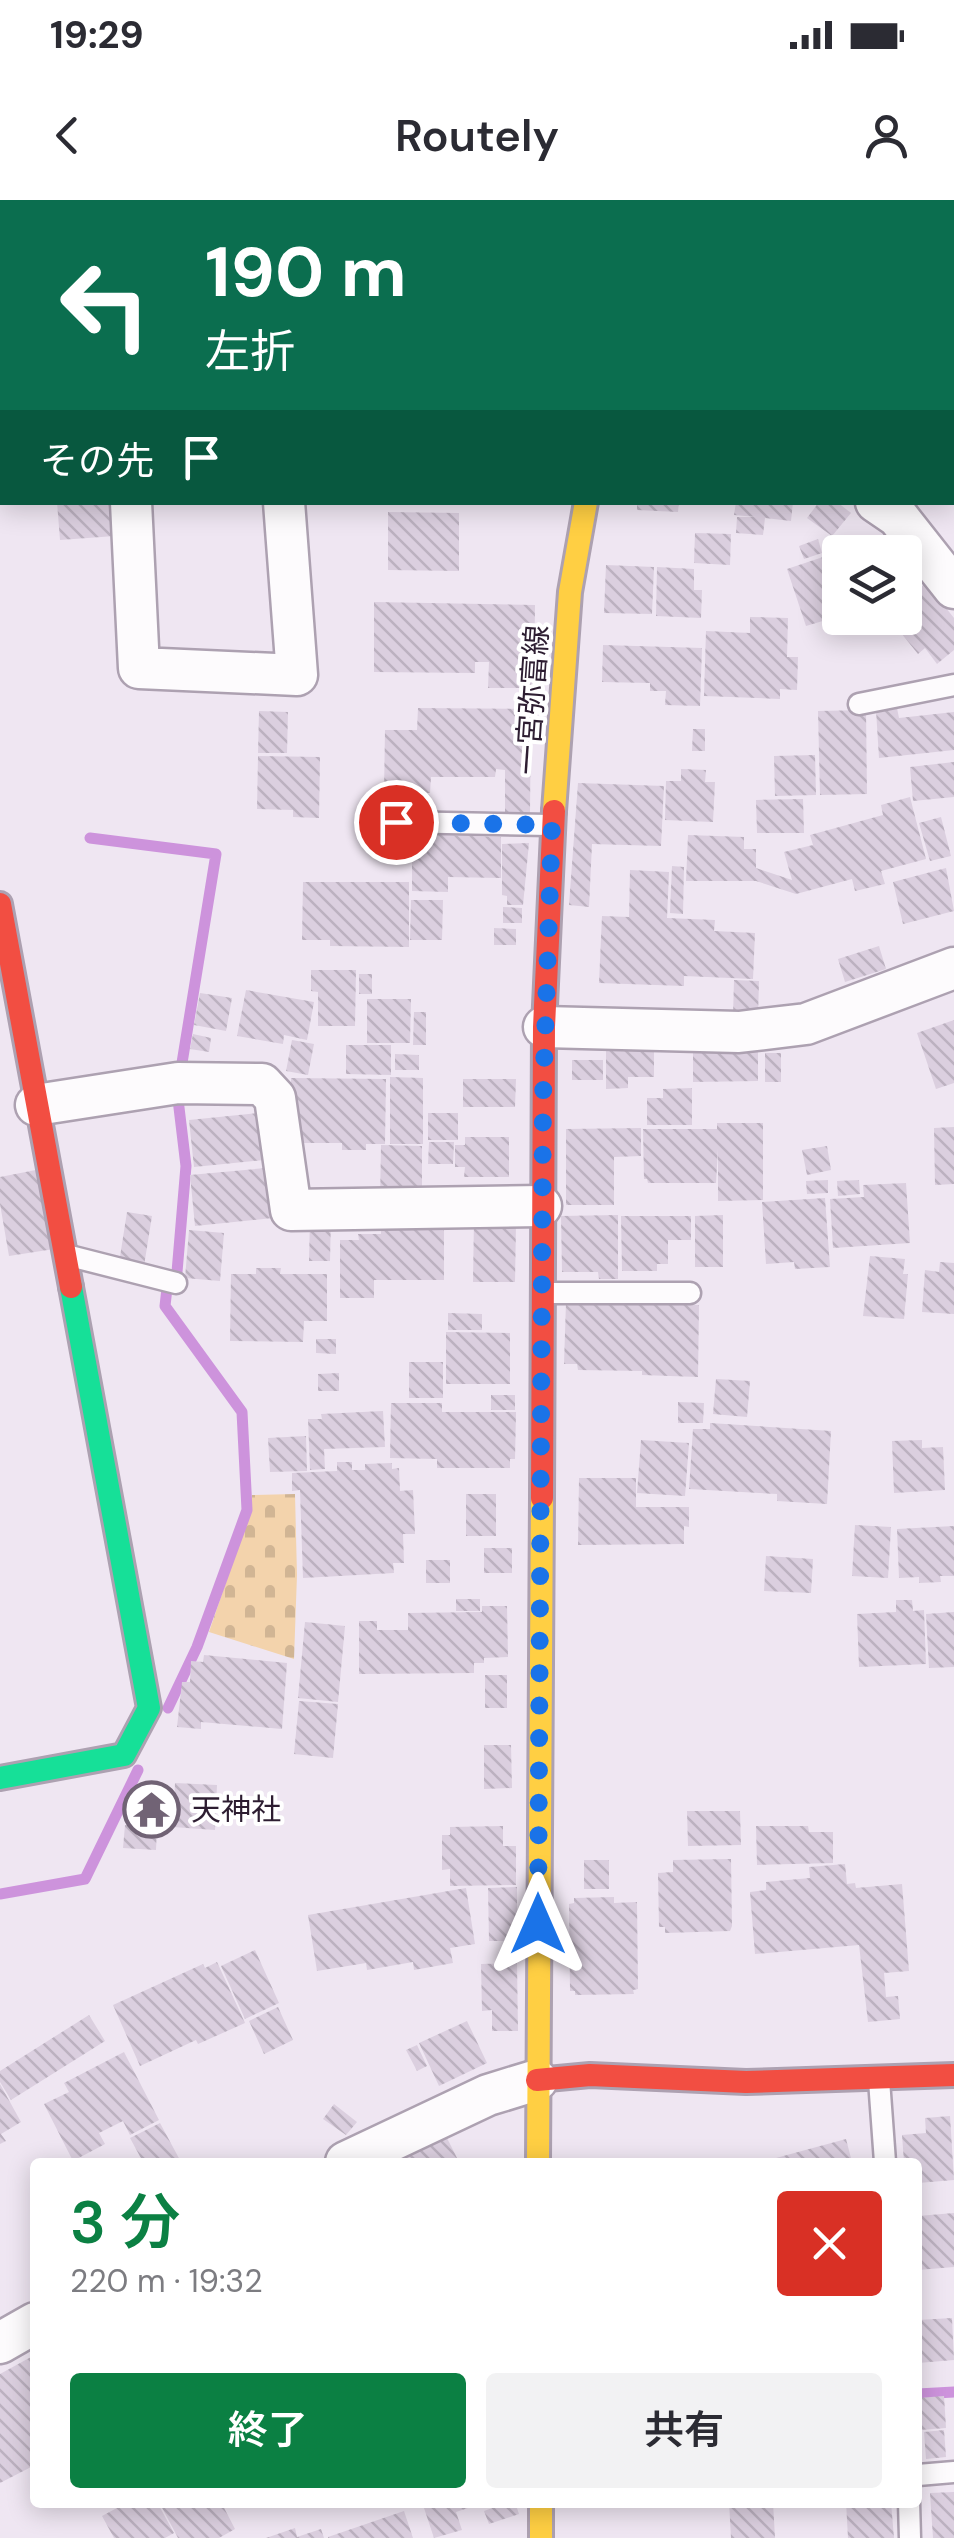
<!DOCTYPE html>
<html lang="ja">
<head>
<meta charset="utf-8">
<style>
  :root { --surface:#fff; --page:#f2f2f3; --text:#2b2b33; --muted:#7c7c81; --accent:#0b8043 }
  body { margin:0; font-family:"DM Sans","Noto Sans JP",sans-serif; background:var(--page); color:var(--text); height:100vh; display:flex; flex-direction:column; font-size:38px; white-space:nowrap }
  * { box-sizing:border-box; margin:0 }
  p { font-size:32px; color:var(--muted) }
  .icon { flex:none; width:55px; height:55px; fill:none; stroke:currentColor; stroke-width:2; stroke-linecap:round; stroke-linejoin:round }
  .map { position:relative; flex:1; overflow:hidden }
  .panel { position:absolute; left:30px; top:1958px; width:892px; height:350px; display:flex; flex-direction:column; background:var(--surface); border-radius:10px; box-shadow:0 5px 25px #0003 }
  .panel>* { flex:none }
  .banner { position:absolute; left:0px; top:0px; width:955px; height:305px; box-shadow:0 5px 25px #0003; background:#0b6e4f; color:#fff; overflow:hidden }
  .tools { position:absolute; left:822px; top:335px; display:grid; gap:20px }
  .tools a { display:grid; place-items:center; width:100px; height:100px; border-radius:10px; background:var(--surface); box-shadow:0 5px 25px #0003; font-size:50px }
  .pin { position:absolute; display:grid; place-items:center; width:85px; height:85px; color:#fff; margin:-42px; border:5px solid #fff; border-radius:50%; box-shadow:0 2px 10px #0007 }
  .me { position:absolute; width:110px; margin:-55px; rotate:0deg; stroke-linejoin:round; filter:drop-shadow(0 0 8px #0008) }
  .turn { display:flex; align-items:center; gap:35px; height:210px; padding:0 40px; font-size:45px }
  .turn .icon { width:130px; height:130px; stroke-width:2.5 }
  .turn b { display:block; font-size:70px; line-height:85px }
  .then { display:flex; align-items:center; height:95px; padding:0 40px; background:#0003; gap:20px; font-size:38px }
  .round { display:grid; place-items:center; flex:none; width:105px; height:105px; border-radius:10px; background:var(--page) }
  .headline { display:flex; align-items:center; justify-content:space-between; height:170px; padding:0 40px }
  h1 { font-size:60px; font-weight:600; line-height:75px; color:var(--accent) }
  .cta { display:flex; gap:20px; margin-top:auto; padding:20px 40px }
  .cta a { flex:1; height:115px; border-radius:10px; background:var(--accent); color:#fff; font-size:40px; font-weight:600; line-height:115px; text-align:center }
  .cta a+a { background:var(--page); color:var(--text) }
  .status { display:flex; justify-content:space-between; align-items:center; height:70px; padding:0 50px; background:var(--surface); direction:ltr }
  .status svg { height:28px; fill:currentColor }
  header { display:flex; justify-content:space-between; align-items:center; height:130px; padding:0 40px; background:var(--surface); font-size:45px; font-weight:600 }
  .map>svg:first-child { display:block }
  .cemetery { fill:url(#cemetery-stones) }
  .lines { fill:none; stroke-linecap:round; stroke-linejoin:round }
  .stream { stroke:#cd93dc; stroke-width:11 }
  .building { fill:url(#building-back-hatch) }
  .lane-casing { stroke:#ada1b1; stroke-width:25 }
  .street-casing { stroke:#ada1b1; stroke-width:45 }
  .fast-casing { stroke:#ada1b1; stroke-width:28 }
  .slow-casing { stroke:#ada1b1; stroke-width:28 }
  .jam-casing { stroke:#ada1b1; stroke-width:28 }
  .lane { stroke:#fdfbfd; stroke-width:20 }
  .street { stroke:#fdfbfd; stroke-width:40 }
  .fast { stroke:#16e098; stroke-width:22 }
  .slow { stroke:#ffcf43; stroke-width:22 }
  .jam { stroke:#f24e42; stroke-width:22 }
  .route { stroke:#1a73e8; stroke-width:18; stroke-dasharray:0 32.4 }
  .labels { text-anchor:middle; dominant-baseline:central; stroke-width:8; stroke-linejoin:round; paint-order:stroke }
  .street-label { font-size:30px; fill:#2d1d31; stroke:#fff }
  .poi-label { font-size:30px; fill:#2d1d31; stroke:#fff; text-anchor:start }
</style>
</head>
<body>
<div class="status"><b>19:29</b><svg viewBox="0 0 49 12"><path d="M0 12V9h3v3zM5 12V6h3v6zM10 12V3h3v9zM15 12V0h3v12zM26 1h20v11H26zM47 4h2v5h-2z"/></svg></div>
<header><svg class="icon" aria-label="back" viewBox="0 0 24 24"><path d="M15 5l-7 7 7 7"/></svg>Routely<svg class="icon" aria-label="person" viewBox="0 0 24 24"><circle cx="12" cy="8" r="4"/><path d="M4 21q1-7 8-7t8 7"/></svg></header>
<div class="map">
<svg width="954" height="2338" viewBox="0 0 954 2338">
  <defs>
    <pattern id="cemetery-stones" width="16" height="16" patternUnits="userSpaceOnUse" patternTransform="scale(2.5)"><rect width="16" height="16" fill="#f3d3ac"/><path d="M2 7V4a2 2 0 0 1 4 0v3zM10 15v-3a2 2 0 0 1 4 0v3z" fill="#d1b594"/></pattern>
    <pattern id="building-back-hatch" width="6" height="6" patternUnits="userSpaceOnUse" patternTransform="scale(2.5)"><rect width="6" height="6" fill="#dbcfdf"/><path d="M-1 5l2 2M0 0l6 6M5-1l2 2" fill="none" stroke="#bcb1c0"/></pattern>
  </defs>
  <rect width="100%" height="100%" fill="#efe6f2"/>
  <path class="cemetery" d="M295 1294 297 1375 294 1459 209 1432 250 1312 252 1295Z"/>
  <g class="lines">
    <path class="stream" d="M488 2V0
      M90 638 216 654 181 869
      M177 1072 186 966 177 891
      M167 1088 165 1106 242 1212 247 1310 197 1447 168 1508
      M0 1694 85 1679 138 1570
      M918 2194 954 2192"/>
  </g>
  <path class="building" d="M57 302H114L115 336 60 340Z
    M637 302H679L678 312 637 310Z
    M736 302H793L791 321 765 318 763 335 736 333 737 317H756L734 315Z
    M819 302H837L851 313 832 336 807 318Z
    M388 312 459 313V371L388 370Z
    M695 333 731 334 730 365 694 363Z
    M818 339 822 353 804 359 799 346Z
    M871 341 873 347 887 342 891 352H840V418H868L840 428 836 417 806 426 787 369Z
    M606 365 654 367 652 414 604 413Z
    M657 367 694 369V390H702L701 418 656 416Z
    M926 383 954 418V450L937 464 925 448 918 454 889 418H905V399Z
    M374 402 535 405 534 488H488L489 462H475V473L374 472Z
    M750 417 788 418 787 457H798L797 490 780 489V499L704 496 706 431 750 433Z
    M603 445 702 448 700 506 665 505 666 491H650V483L602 482Z
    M418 508 531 509 530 613H505V570L496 569 495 577H431L430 593H384L385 530H417Z
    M897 508 899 518 954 512V550L879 558 876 510Z
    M866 510 867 594 820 595 818 511Z
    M259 511 288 512 287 553H258Z
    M693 529H705V551H692Z
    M815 555 816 595 775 596 774 556Z
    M258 556 320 557 319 618 293 617V610L257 609Z
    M954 562V597L913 601 910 567Z
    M681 569 706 570 705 582H715L713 622 665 620 666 581H681Z
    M578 583 664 586 661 646 592 644 589 707 569 705Z
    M910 597 926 659 881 671 885 684 855 691 852 679 796 694 756 681H686L688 635 744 637V649H756V668L792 680 784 652 813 645 810 635 883 615 881 605Z
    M803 599 804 633H757L756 600Z
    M941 617 951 656 930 661 919 623Z
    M412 634 501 637V678L448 677V692L412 691Z
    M529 643 523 705H507V696L502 695V644Z
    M672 666 684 667 683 714 670 713Z
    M946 668 954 711 903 724 893 682Z
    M630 670 669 672 667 718 715 720 714 731 755 733 753 779 684 776V786L599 783 602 716 629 717Z
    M303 682H409V747L330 746V740H302Z
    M411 700H443L442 740H410Z
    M503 707 522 708V723H503Z
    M494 728 516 729V745H494Z
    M879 746 886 769 845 782 838 759Z
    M311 770H356L355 826H318V792L311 791Z
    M359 774H372V794H359Z
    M734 780 759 781 758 817 733 816Z
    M246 790 314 802 307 840 284 835 283 844 237 836Z
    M200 793 232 798 226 831 194 825Z
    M367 799H411L410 843H367Z
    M414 812H426V845H413Z
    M954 820V883L936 889 917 833Z
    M193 834 211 838 209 852 190 849Z
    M292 840 314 844 308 875 286 871Z
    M346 845H391V875L346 874Z
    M606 851H654V877H628V888L606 889Z
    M693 852H758V881L693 882Z
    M765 853H781V882H765Z
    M395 854 419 855V870H395Z
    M572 860H603V880H572Z
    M390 877 423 878V944H390Z
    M291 878 386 879 385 944H366V950H342V943H291Z
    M463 879H516L515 907H463Z
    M692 888V925H647V898H663V889Z
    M269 912 274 959 194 967 189 920Z
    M428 913H458V940H428Z
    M717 923H763V1000L718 1001V949L716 983H648L647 979H644L643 929H717Z
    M954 927V984L935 985 934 928Z
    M641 928V956L614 957V1005H566V929Z
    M465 937H509V977H464L465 967H455V945H465Z
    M429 942H454L453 964H428Z
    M381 945 422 946V1002H380Z
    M827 946 831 970 807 975 802 950Z
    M277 967 282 1017 195 1026 190 975Z
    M41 969 54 1049 9 1056 0 1004V977Z
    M828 980V993L807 994 806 981Z
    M859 980 860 994 838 996 837 981Z
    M906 983 910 1043 833 1048 830 999 864 997 863 985Z
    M825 998 830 1067 795 1069 794 1062 766 1064 762 1002Z
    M127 1012 152 1016 144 1066 119 1063Z
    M618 1015V1079H599L598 1072H562L561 1016Z
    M723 1015V1067H695V1016Z
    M621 1016H691V1040H668V1064H657V1071H622Z
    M310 1017H331L330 1061H309Z
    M474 1018 516 1024 515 1082H473Z
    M381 1021H444V1080H374V1098H340V1040H359L358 1034H381Z
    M189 1030 224 1033 220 1081 185 1078Z
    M870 1056 905 1059 903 1074H908L904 1119 863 1116Z
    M940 1062 954 1063V1114L922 1112 925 1070 939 1072Z
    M256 1068H281L280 1074H327V1121H304L303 1142 230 1141 231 1074H256Z
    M566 1102 699 1105 698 1177 642 1175V1171L578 1170 577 1164H564Z
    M448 1113 482 1114V1130H448Z
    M446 1132 510 1133V1184H446Z
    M316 1139H336V1154L316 1153Z
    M409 1162H443V1198H409Z
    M339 1173V1191H318V1174Z
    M716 1179 750 1181 747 1217 713 1214Z
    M491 1195H515V1210H491Z
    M678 1202 704 1203 703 1223H678Z
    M391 1203H442V1212H516L515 1259H510V1268H437V1259L390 1258Z
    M383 1211 385 1247 324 1249 325 1269 310 1270 308 1219H322L321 1214Z
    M710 1223 831 1231 827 1304 777 1301V1294L689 1289 693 1229H710Z
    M306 1236 307 1271 270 1272 268 1238Z
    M641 1240 689 1243 685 1296 637 1293Z
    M922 1240V1248L943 1247 945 1290 894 1293 892 1241Z
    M337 1262H352V1270H365V1264L392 1263V1269L399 1268 400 1291 413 1290 415 1334H403L404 1363H393L394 1373 303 1378 300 1290 292 1291V1273L337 1271Z
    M579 1278H636V1307H689V1327L684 1326V1344L578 1345Z
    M466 1294H496V1336H466Z
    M855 1325 891 1327 888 1378 852 1376Z
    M954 1326V1376H940L941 1382 919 1383V1377L899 1378 897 1329Z
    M484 1348H512V1373H484Z
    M766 1356 813 1359 811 1393 764 1391Z
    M426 1360H450V1383H426Z
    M456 1399H480V1411H456Z
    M896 1400H912L913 1411 924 1410 926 1464 859 1467 857 1414 896 1412Z
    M482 1406H507L508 1457 484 1458V1463H474V1473L359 1474V1421H377V1430H408V1413L482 1412Z
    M954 1412V1467L929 1468 926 1414Z
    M305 1422 345 1426 338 1502 298 1498Z
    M204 1455 287 1463 282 1529 201 1522V1529L177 1527 182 1482H190L191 1461 203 1462Z
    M485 1475H507V1508H485Z
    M299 1501 338 1504 333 1558 294 1554Z
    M484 1545H511L512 1588 484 1589Z
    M175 1583 217 1585 215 1630 173 1627Z
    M136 1592 168 1594 166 1622 135 1620Z
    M687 1611H740L741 1645 688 1646Z
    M125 1625 157 1627 156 1650 123 1648Z
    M503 1626V1646H516V1685L450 1686V1669L442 1670V1635H450V1627Z
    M756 1626H808L809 1632H833V1663L757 1665Z
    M731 1659 732 1726 730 1731 665 1733V1727H659L658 1673 673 1672V1660Z
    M584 1660H609V1689H584Z
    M845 1664 847 1684 855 1683 856 1688 902 1684 909 1771 884 1773 886 1797 898 1796 900 1819 868 1822 859 1745 755 1754 750 1692 766 1690V1682L810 1678 809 1667Z
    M517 1687V1741H489L488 1688Z
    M466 1688 475 1744 450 1748 453 1763 414 1770 413 1762 367 1770 366 1763 317 1771 308 1715Z
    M614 1697V1703L637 1702 638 1789 633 1790 634 1794 575 1795V1791H570L569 1704 574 1703V1698Z
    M255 1750 279 1803 245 1819 221 1766Z
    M217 1762 245 1823 198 1844 196 1840 140 1866 113 1805 203 1764 205 1768Z
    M517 1763 518 1831H492V1810L482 1811 481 1764Z
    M278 1807 293 1840 264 1854 249 1821Z
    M89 1815 105 1841 11 1900 0 1882V1871Z
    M467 1821 487 1863 439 1886 419 1843Z
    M417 1845 427 1866 417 1871 406 1850Z
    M124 1852 159 1920 130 1935 123 1921 99 1933 105 1944 73 1961 44 1904 69 1892 64 1883Z
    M0 1884 21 1922 1 1934 6 1941 0 1944Z
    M334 1904 357 1922 346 1935 323 1919Z
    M950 1916 954 1980 918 1983V1962H904L902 1935 926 1933 925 1918Z
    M160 1923 181 1962H143L130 1938Z
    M447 1938 459 1962H397Z
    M846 1939 852 1962H778L776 1958Z
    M954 2013V2067L918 2070V2016Z
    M952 2118 954 2160 918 2163V2120Z
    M31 2157 35 2165V2265L0 2283V2174Z
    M944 2196 946 2228 920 2230 922 2254H918V2198Z
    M944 2230 946 2257 926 2259 924 2232Z
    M954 2292V2338H933L930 2293Z
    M128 2302H157L174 2333 165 2338H114L102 2316Z
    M159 2302H221L235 2329 219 2338H178Z
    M422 2302H483V2303L456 2312 462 2330 434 2338Z
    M509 2302H515L519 2314 489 2324 484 2311Z
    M729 2302H773L775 2338H731Z
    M846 2302H891L894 2338H848Z
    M404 2311 413 2338H328V2337Z
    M295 2328 297 2337 321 2329 324 2338H266Z"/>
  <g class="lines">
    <defs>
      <path id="lane" d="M952 260 954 259
        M859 504 954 485
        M396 622 549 625
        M70 1056 176 1083
        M543 1093H690
        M879 1880 885 1962
        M918 2275 954 2272
        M909 2302 910 2338"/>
      <path id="street" d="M220 0V2
        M386 0 387 2
        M723 2 731 0
        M0 105 2 104
        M131 302 139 468 297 475 284 302
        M876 302 898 317 954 388
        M544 827 739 832 806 824 954 768
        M36 905 178 883 262 884 275 898 291 1010 541 1006
        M346 1962 488 1895 537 1880
        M0 2143 35 2123"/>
      <path id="fast" d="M662 0V2
        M0 1578 124 1555 149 1508 71 1087"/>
      <path id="slow" d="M554 611 570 392 586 302
        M538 1962 542 1298
        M541 2302V2338"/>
      <path id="jam" d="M0 704 71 1087
        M542 1298 544 827 554 611
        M537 1880 590 1875 746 1882 954 1875"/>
    </defs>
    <use href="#lane" class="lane-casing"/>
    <use href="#street" class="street-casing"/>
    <use href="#fast" class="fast-casing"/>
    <use href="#slow" class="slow-casing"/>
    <use href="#jam" class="jam-casing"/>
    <use href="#lane" class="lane"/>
    <use href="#street" class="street"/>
    <use href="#fast" class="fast"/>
    <use href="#slow" class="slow"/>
    <use href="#jam" class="jam"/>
  </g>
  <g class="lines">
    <path class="route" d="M396 622 552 625 543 898 538 1724"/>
  </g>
  <defs>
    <symbol id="temple-ring" viewBox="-11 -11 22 22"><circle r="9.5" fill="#fff" stroke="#716375" stroke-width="1.5"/><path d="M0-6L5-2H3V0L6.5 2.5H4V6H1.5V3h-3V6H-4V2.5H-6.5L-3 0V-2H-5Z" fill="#716375"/></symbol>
  </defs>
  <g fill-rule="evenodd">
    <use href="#temple-ring" x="120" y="1578" width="63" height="63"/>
  </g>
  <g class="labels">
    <g class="street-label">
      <text transform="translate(532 500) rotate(-86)">一宮弥富線</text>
    </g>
    <g class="poi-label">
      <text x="191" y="1609">天神社</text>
    </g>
  </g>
</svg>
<div class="tools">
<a><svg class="icon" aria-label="layers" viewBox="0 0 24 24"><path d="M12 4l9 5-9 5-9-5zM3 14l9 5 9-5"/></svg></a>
</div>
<div class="pin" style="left:396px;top:622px;background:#d93025"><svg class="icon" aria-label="arrive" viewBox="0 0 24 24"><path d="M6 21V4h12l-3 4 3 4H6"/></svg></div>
<svg class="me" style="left:538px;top:1724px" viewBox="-20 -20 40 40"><path d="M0-17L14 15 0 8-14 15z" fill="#1a73e8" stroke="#fff" stroke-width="4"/></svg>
<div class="banner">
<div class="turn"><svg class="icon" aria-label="left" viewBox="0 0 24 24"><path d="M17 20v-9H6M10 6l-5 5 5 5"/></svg><div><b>190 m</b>左折</div></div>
<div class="then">その先<svg class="icon" aria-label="arrive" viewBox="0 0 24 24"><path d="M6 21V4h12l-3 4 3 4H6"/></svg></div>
</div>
<section class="panel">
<div class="headline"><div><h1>3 分</h1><p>220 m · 19:32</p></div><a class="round" style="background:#d93025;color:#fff"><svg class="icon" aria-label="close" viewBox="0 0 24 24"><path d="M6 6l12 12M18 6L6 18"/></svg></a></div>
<div class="cta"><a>終了</a><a>共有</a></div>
</section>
</div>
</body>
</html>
